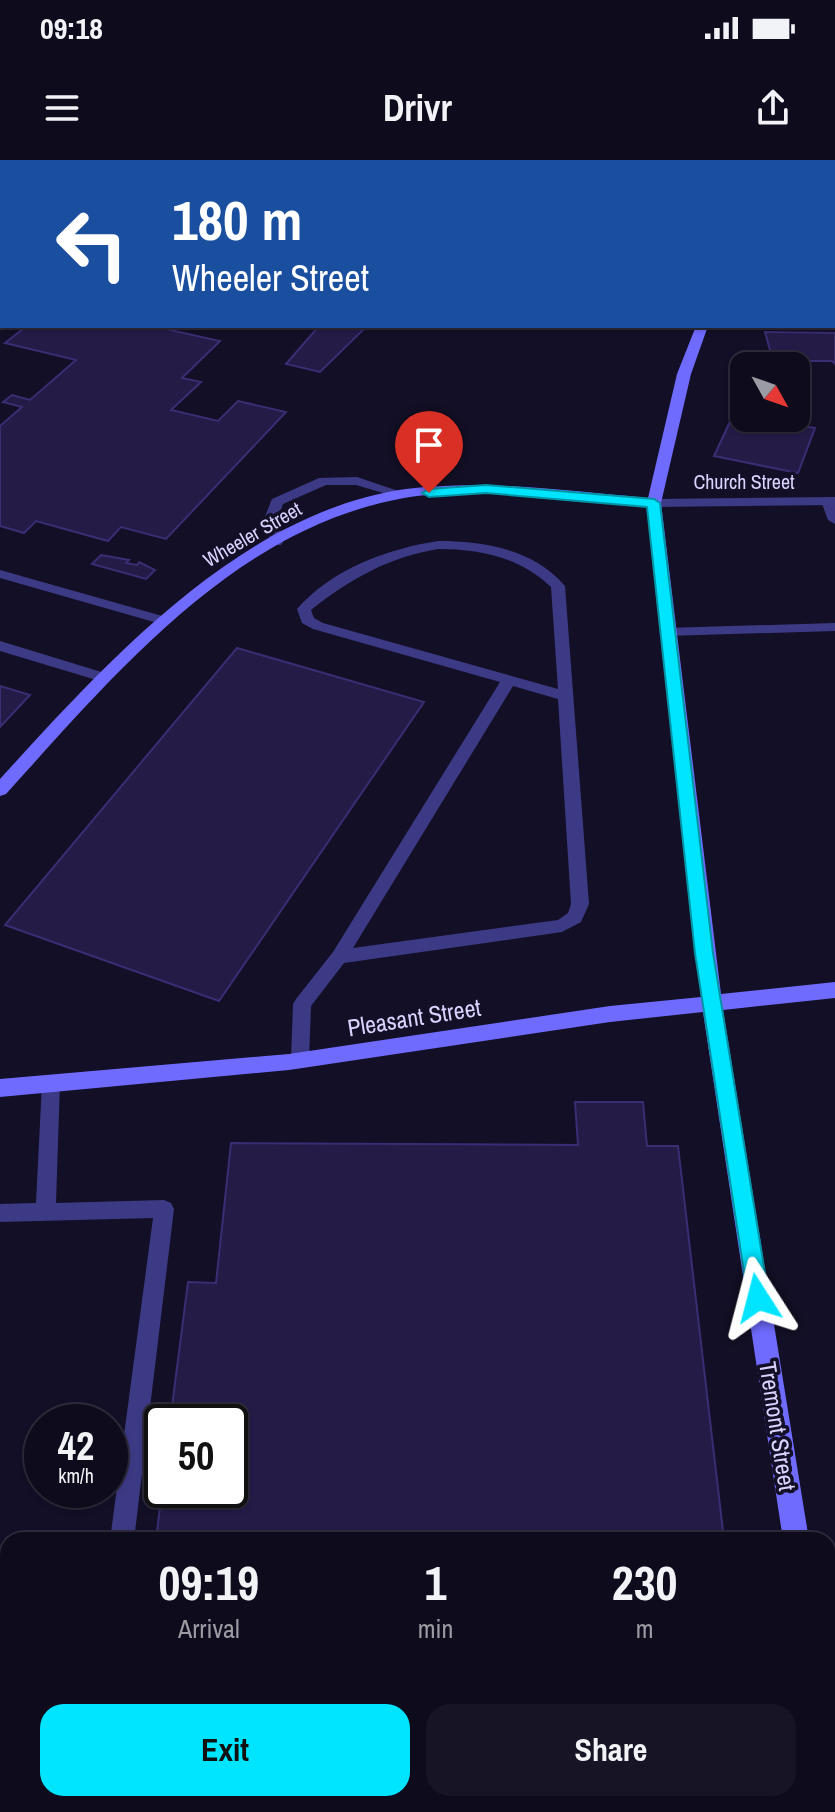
<!DOCTYPE html>
<html lang="en">
<head>
<meta charset="utf-8">
<style>
  :root { --surface:#0e0b1c; --page:#171425; --text:#f1f3f6; --muted:#9b9ba3; --line:#2e2b3b; --accent:#00e5ff }
  body { margin:0; font-family:"Archivo Narrow",sans-serif; background:var(--page); color:var(--text); height:100vh; display:flex; flex-direction:column; font-size:30px; white-space:nowrap }
  * { box-sizing:border-box; margin:0 }
  p { font-size:26px; color:var(--muted) }
  .icon { flex:none; width:44px; height:44px; fill:none; stroke:currentColor; stroke-width:2; stroke-linecap:round; stroke-linejoin:round }
  .map { position:relative; flex:1; overflow:hidden }
  .drawer { position:absolute; left:0px; top:1372px; width:836px; height:280px; display:flex; flex-direction:column; background:var(--surface); border-radius:24px 24px 0 0; box-shadow:0 2px 6px #0004,0 0 0 2px var(--line) }
  .drawer>* { flex:none }
  .guide { position:absolute; left:0px; top:0px; width:836px; height:168px; box-shadow:0 2px 6px #0004,0 0 0 2px var(--line); background:#1a4fa0; color:#fff; overflow:hidden }
  .needle { width:52px; rotate:130deg }
  .tools { position:absolute; left:730px; top:192px; display:grid; gap:16px }
  .tools a { display:grid; place-items:center; width:80px; height:80px; border-radius:16px; background:var(--surface); box-shadow:0 2px 6px #0004,0 0 0 2px var(--line); font-size:40px }
  .speed { position:absolute; left:24px; top:1244px; display:flex; gap:16px; font-size:40px; font-weight:700; text-align:center }
  .speed>* { display:grid; place-content:center; width:104px; height:104px; border-radius:50%; background:var(--surface); box-shadow:0 2px 6px #0004,0 0 0 2px var(--line); line-height:1 }
  .speed small { font-size:20px; font-weight:400 }
  .speed .limit { border:4px solid #111; border-radius:12px; background:#fff; color:#111 }
  .pin { position:absolute; display:grid; place-items:center; width:68px; height:68px; color:#fff; margin:-82px -34px; border-radius:50% 50% 50% 0; rotate:-45deg; box-shadow:0 0 8px #0007 }
  .pin .icon { rotate:45deg }
  .me { position:absolute; width:88px; margin:-44px; rotate:351deg; stroke-linejoin:round; filter:drop-shadow(0 0 6px #0008) }
  .turn { display:flex; align-items:center; gap:28px; height:168px; padding:0 40px; font-size:36px }
  .turn .icon { width:104px; height:104px; stroke-width:2.5 }
  .turn b { display:block; font-size:56px; line-height:68px }
  .eta { display:flex; justify-content:space-evenly; align-items:center; height:136px; text-align:center }
  .eta b { font-size:48px; font-weight:800; line-height:56px }
  .cta { display:flex; gap:16px; margin-top:auto; padding:16px 40px }
  .cta a { flex:1; height:92px; border-radius:24px; background:var(--accent); color:#111; font-size:32px; font-weight:800; line-height:92px; text-align:center }
  .cta a+a { background:var(--page); color:var(--text) }
  .status { display:flex; justify-content:space-between; align-items:center; height:56px; padding:0 40px; background:var(--surface); direction:ltr }
  .status svg { height:22px; fill:currentColor }
  header { display:flex; justify-content:space-between; align-items:center; height:104px; padding:0 40px; background:var(--surface); font-size:36px; font-weight:800 }
  .map>svg:first-child { display:block }
  .building { fill:#241b47; stroke:#3b2d73; stroke-width:2 }
  .lines { fill:none; stroke-linecap:round; stroke-linejoin:round }
  .lane { fill:#3d3a85; fill-rule:evenodd }
  .street { fill:#3d3a85; fill-rule:evenodd }
  .secondary { fill:#6f6bff; fill-rule:evenodd }
  .rail-casing { stroke:#00e5ff; stroke-width:6 }
  .rail { stroke:#130f26; stroke-width:4; stroke-dasharray:11; stroke-linecap:butt }
  .route { fill:#00e5ff; stroke:#0095a6; stroke-width:2 }
  .labels { text-anchor:middle; dominant-baseline:central; stroke-width:7; stroke-linejoin:round; paint-order:stroke }
  .far-street-label { font-size:20px; fill:#d9d4ff; stroke:#130f26 }
  .street-label { font-size:24px; fill:#d9d4ff; stroke:#130f26 }
</style>
</head>
<body>
<div class="status"><b>09:18</b><svg viewBox="0 0 49 12"><path d="M0 12V9h3v3zM5 12V6h3v6zM10 12V3h3v9zM15 12V0h3v12zM26 1h20v11H26zM47 4h2v5h-2z"/></svg></div>
<header><svg class="icon" aria-label="menu" viewBox="0 0 24 24"><path d="M4 6h16M4 12h16M4 18h16"/></svg>Drivr<svg class="icon" aria-label="share" viewBox="0 0 24 24"><path d="M12 15V3M7 8l5-5 5 5M5 13v7h14v-7"/></svg></header>
<div class="map">
<svg width="835" height="1652" viewBox="0 0 835 1652">
  <rect width="100%" height="100%" fill="#130f26"/>
  <path class="building" d="M227 0H633L226 2Z
    M27 166H152L220 181 182 218 201 222 171 250 218 261 238 241 286 252 166 379 121 367 108 381 36 361 24 373 0 366V266L22 247 3 242 12 235 30 240 76 200 5 183Z
    M319 166 365 168 320 212 286 204Z
    M765 172 835 173V204L832 201H773Z
    M734 253 744 255V258H762L815 268 798 313 714 296Z
    M101 395 129 400 126 403 137 405 139 402 155 410 146 419 92 404Z
    M237 488 424 542 219 841 5 765Z
    M0 526 30 535 0 567Z
    M575 942H643L647 986H678L724 1380H156L162 1330H230V1262H170L188 1122 216 1123 231 983 578 985Z
    M139 1644H487V1652H138Z"/>
  <g class="lines">
    <path class="lane" d="M132 0H142L131 2Z
      M146 0H157L145 2Z
      M834 35H835V41H834Z
      M834 117H835V123H834Z
      M357 317 407 334 400 338 356 325H326L283 344 278 359 283 382 281 385H271L264 359 272 339 319 318Z
      M828 337 835 342V364L828 360 821 341Z
      M438 381C483 381 534 389 565 426L589 744 581 762 562 772 344 803 311 846 309 900 307 905H293L291 900 293 844 296 839 333 792 500 522 313 469 302 463 297 449C332 409 387 389 438 381ZM438 389C480 389 519 397 551 427L558 529 323 463 314 458 311 450C350 419 389 397 438 389ZM513 526 558 539 571 744 568 753 558 760 353 788Z
      M0 410 166 457 168 460 161 464 0 418Z
      M835 463V471L666 476 659 472 666 468Z
      M0 481 108 514 110 517 103 522 0 491Z
      M51 915 58 918 60 923 56 1043 164 1040 171 1043 174 1049 134 1380H110L153 1058 0 1062V1044L36 1043 42 923 44 918Z
      M828 1631H835V1652H659L662 1644H828Z
      M76 1644H102L101 1652H75Z"/>
    <path class="street" d="M835 337V345L654 347 647 343 654 339Z"/>
    <path class="secondary" d="M728 0H740L727 2Z
      M767 0H779L766 2Z
      M0 51H2V57H0Z
      M834 85H835V93H834Z
      M696 166H708L691 214 661 343 721 834 835 822V838L723 850 809 1380H783L703 852 610 862 289 910 0 937V919L289 894 610 846 701 837 647 347C574 340 475 326 404 338 235 368 115 514 6 634L0 636V619C106 503 241 352 406 329 485 319 569 331 648 338L677 214Z
      M828 1532 835 1535V1589L828 1586Z"/>
    <defs>
      <path id="rail" d="M0 115 2 112
        M0 136 2 133"/>
    </defs>
    <use href="#rail" class="rail-casing"/>
    <use href="#rail" class="rail"/>
  </g>
  <path class="route" d="M486 325 654 339 660 343 713 793 769 1138 766 1145 758 1148 751 1145 748 1138 695 793 647 347 486 333 429 337 422 333 429 329Z"/>
  <g class="labels">
    <g class="far-street-label">
      <text x="744" y="321">Church Street</text>
      <text transform="translate(252 374) rotate(-30)">Wheeler Street</text>
    </g>
    <g class="street-label">
      <text transform="translate(414 857) rotate(-9)">Pleasant Street</text>
      <text transform="translate(778 1266) rotate(81)">Tremont Street</text>
    </g>
  </g>
</svg>
<div class="tools">
<a><svg class="needle" viewBox="-14 -14 28 28"><path d="M0-13l5 13h-10z" fill="#e53935"/><path d="M0 13l5-13h-10z" fill="#9b9ba3"/></svg></a>
</div>
<div class="speed"><div>42<small>km/h</small></div><div class="limit">50</div></div>
<div class="pin" style="left:429px;top:333px;background:#d93025"><svg class="icon" aria-label="arrive" viewBox="0 0 24 24"><path d="M6 21V4h12l-3 4 3 4H6"/></svg></div>
<svg class="me" style="left:758px;top:1138px" viewBox="-20 -20 40 40"><path d="M0-17L14 15 0 8-14 15z" fill="#00e5ff" stroke="#fff" stroke-width="4"/></svg>
<div class="guide">
<div class="turn"><svg class="icon" aria-label="left" viewBox="0 0 24 24"><path d="M17 20v-9H6M10 6l-5 5 5 5"/></svg><div><b>180 m</b>Wheeler Street</div></div>
</div>
<section class="drawer">
<div class="eta">
<div><b>09:19</b><p>Arrival</p></div>
<div><b>1</b><p>min</p></div>
<div><b>230</b><p>m</p></div>
</div>
<div class="cta"><a>Exit</a><a>Share</a></div>
</section>
</div>
</body>
</html>
